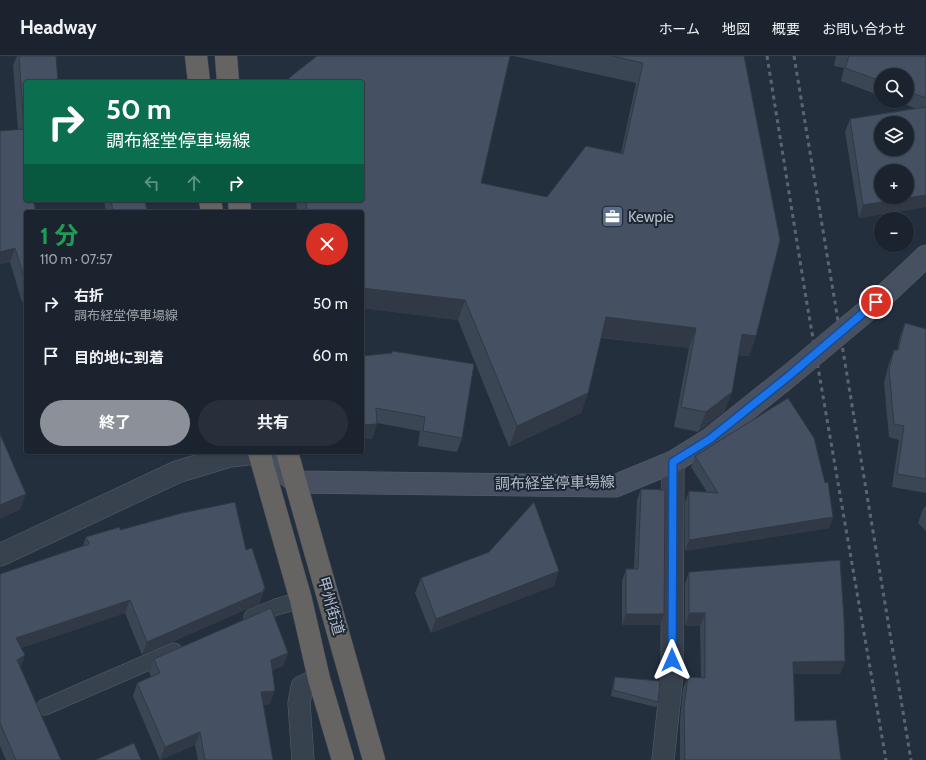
<!DOCTYPE html>
<html lang="ja">
<head>
<meta charset="utf-8">
<style>
  :root { --surface:#1b232e; --page:#282f3a; --text:#f1f3f6; --muted:#a0a4aa; --line:#39404a; --accent:#8c9099 }
  body { margin:0; font-family:Cabin,"Noto Sans JP",sans-serif; background:var(--page); color:var(--text); height:100vh; display:flex; flex-direction:column; font-size:15px; white-space:nowrap }
  * { box-sizing:border-box; margin:0 }
  p { font-size:13px; color:var(--muted) }
  .icon { flex:none; width:22px; height:22px; fill:none; stroke:currentColor; stroke-width:2; stroke-linecap:round; stroke-linejoin:round }
  .map { position:relative; flex:1; overflow:hidden }
  .panel { position:absolute; left:24px; top:154px; width:340px; height:244px; display:flex; flex-direction:column; background:var(--surface); border-radius:4px; box-shadow:0 1px 3px #0004,0 0 0 1px var(--line) }
  .panel>* { flex:none }
  .guide { position:absolute; left:24px; top:24px; width:340px; height:122px; border-radius:4px; box-shadow:0 1px 3px #0004,0 0 0 1px var(--line); background:#0b6e4f; color:#fff; overflow:hidden }
  .controls { position:absolute; left:874px; top:12px; display:grid; gap:8px }
  .controls a { display:grid; place-items:center; width:40px; height:40px; border-radius:50%; background:var(--surface); box-shadow:0 1px 3px #0004,0 0 0 1px var(--line); font-size:20px }
  .pin { position:absolute; display:grid; place-items:center; width:34px; height:34px; color:#fff; margin:-17px; border:2px solid #fff; border-radius:50%; box-shadow:0 1px 4px #0007 }
  .me { position:absolute; width:44px; margin:-22px; rotate:0deg; stroke-linejoin:round; filter:drop-shadow(0 0 3px #0008) }
  .turn { display:flex; align-items:center; gap:14px; height:84px; padding:0 16px; font-size:18px }
  .turn .icon { width:52px; height:52px; stroke-width:2.5 }
  .turn b { display:block; font-size:28px; line-height:34px }
  .lanes { display:flex; align-items:center; height:38px; padding:0 16px; background:#0003; justify-content:center; gap:20px; direction:ltr }
  .lanes .off { opacity:.35 }
  .round { display:grid; place-items:center; flex:none; width:42px; height:42px; border-radius:21px; background:var(--page) }
  .overview { display:flex; align-items:center; justify-content:space-between; height:68px; padding:0 16px }
  h1 { font-size:24px; font-weight:700; line-height:30px; color:#1e9e55 }
  .primary-button { display:flex; gap:8px; margin-top:auto; padding:8px 16px }
  .primary-button a { flex:1; height:46px; border-radius:24px; background:var(--accent); color:#fff; font-size:16px; font-weight:700; line-height:46px; text-align:center }
  .primary-button a+a { background:var(--page); color:var(--text) }
  ul { padding:0; list-style:none }
  li { display:flex; align-items:center; gap:12px; height:52px; padding:0 16px }
  li div { flex:1 }
  li b { display:block; font-size:15px }
  li em { font-style:normal }
  header { display:flex; align-items:center; gap:24px; box-sizing:border-box; height:56px; padding:0 20px; background:var(--surface); border-bottom:1px solid var(--line) }
  header strong { font-size:19px }
  nav { display:flex; gap:22px; margin-inline-start:auto; font-size:14px }
  .map>svg:first-child { display:block }
  .lines { fill:none; stroke-linecap:round; stroke-linejoin:round }
  .service-casing { stroke:#565f6c; stroke-width:17 }
  .minor-casing { stroke:#565f6c; stroke-width:23 }
  .tertiary-casing { stroke:#565f6c; stroke-width:23 }
  .secondary-casing { stroke:#565f6c; stroke-width:23 }
  .trunk-casing { stroke:#434c59; stroke-width:23 }
  .service { stroke:#38414e; stroke-width:16 }
  .minor { stroke:#38414e; stroke-width:22 }
  .tertiary { stroke:#38414e; stroke-width:22 }
  .secondary { stroke:#465061; stroke-width:22 }
  .trunk { stroke:#656462; stroke-width:22 }
  .rail { stroke:#5a6575; stroke-width:3; stroke-dasharray:4 4; stroke-linecap:butt }
  .secondary-bridge-casing { stroke:#565f6c; stroke-width:23; stroke-linecap:butt }
  .secondary-bridge { stroke:#465061; stroke-width:22 }
  .wall { fill:#3b4654 }
  .shaded-wall { fill:#303945 }
  .building { fill:#455162; stroke:#303945; fill-rule:evenodd }
  .route-casing { stroke:#114b97; stroke-width:10 }
  .route { stroke:#1a73e8; stroke-width:7 }
  .labels { text-anchor:middle; dominant-baseline:central; stroke-width:4; stroke-linejoin:round; paint-order:stroke }
  .poi-label { font-size:15px; fill:#b4bcc9; stroke:#1d2633; text-anchor:start }
  .street-label { font-size:15px; fill:#b4bcc9; stroke:#1d2633 }
</style>
</head>
<body>
<header>
<strong>Headway</strong>
<nav><a>ホーム</a><a>地図</a><a>概要</a><a>お問い合わせ</a></nav>
</header>
<div class="map">
<svg width="926" height="704" viewBox="0 0 926 704">
  <rect width="100%" height="100%" fill="#242f3e"/>
  <g class="lines">
    <defs>
      <path id="service" d="M252 561 276 551 301 544
        M45 651 174 595"/>
      <path id="minor" d="M303 704 299 647 302 631 319 623
        M663 704 672 619 673 406"/>
      <path id="tertiary" d="M0 499 177 416 230 400 259 397"/>
      <path id="secondary" d="M876 247 926 200
        M259 397 296 426 615 430 673 406 710 383 790 319"/>
      <path id="trunk" d="M196 0 199 26
        M226 0 228 26
        M210 144 212 156
        M239 144 240 156
        M259 396 301 544 319 623 343 704
        M287 396 374 704"/>
    </defs>
    <use href="#service" class="service-casing"/>
    <use href="#minor" class="minor-casing"/>
    <use href="#tertiary" class="tertiary-casing"/>
    <use href="#secondary" class="secondary-casing"/>
    <use href="#trunk" class="trunk-casing"/>
    <use href="#service" class="service"/>
    <use href="#minor" class="minor"/>
    <use href="#tertiary" class="tertiary"/>
    <use href="#secondary" class="secondary"/>
    <use href="#trunk" class="trunk"/>
    <path class="rail" d="M767 0 806 242 886 704
      M794 0 911 704"/>
    <defs>
      <path id="secondary-bridge" d="M790 319 876 247"/>
    </defs>
    <use href="#secondary-bridge" class="secondary-bridge-casing"/>
    <use href="#secondary-bridge" class="secondary-bridge"/>
  </g>
  <path class="wall" d="M17 0H56L26 26V245L22 246 10 206 0 208V75L18 74 13 9Z
    M317 0H510L481 127 547 141 586 90 621 97 636 27 514 0H744L780 184 756 280 749 300 738 299 732 336 724 356 698 376 674 371 689 292 601 282 588 337 581 357 509 391 458 264 362 252V156H297L296 144H362V26H287L289 22Z
    M836 0H926V151L859 162 845 76 850 63 915 52 894 45H907V19H881V40L841 25 844 12 834 10Z
    M104 144H145L147 156H106Z
    M905 267 926 273V437L892 431 899 384 889 381 884 327 889 307 894 294H897L900 280Z
    M392 295 462 382 457 396 418 390 420 375 377 367 372 383H362V300L391 298Z
    M695 400 833 461 829 472 685 495V446L689 435 707 436 691 411Z
    M641 433 660 569H622V525L626 513H634L637 444Z
    M926 450V475L918 467 923 453Z
    M120 474 246 494 265 532 259 548 142 599 125 557 21 592V612L61 704H6L0 690V518L83 490 86 481Z
    M689 516 845 605 840 618H794L795 665 841 704H680V665L683 633 688 621 701 622 700 570H685V528Z
    M421 522 554 530 431 577 415 537Z
    M288 597 283 610 272 614 270 648 263 649 273 704H198L195 689 160 704 133 640 137 627 151 621 149 616 154 603Z
    M615 621 658 646 656 651 611 640 613 627Z"/>
  <path class="shaded-wall" d="M926 139V151L859 162 863 149Z
    M15 192 10 206 0 208V196Z
    M362 232 465 244 458 264 362 252Z
    M26 236V245L22 246Z
    M606 261 696 272 689 292 599 281Z
    M742 278 756 280 749 300 735 298Z
    M732 336 724 356 698 376 706 356Z
    M588 337 581 357 509 391 517 370Z
    M377 368 372 383H362V369Z
    M26 438 20 454 0 463V449Z
    M833 461 829 472 685 495 689 484Z
    M559 515 554 530 431 577 436 563Z
    M265 532 259 548 142 599 147 586Z
    M130 544 125 557 12 595 16 582Z
    M689 557H705L700 570H685Z
    M626 558H664L660 569H622Z
    M288 597 283 610 266 617 271 604Z
    M25 599 21 612 17 604Z
    M845 605 840 618H789L793 606Z
    M275 635 270 648 256 650 261 636Z
    M200 676 195 689 160 704 165 691Z"/>
  <path class="building" d="M19 0H56L58 26H26V144H33L36 156H26V227L15 192 0 196V75L24 73Z
    M317 0H510L481 127 547 141 586 90 623 98 643 7 612 0H744L780 184 756 280 742 278 732 336 706 356 681 351 696 272 606 261 588 337 517 370 465 244 362 232V156H307L306 144H362V26H290L289 22Z
    M849 0H926V42L907 35V19H881V25L845 12Z
    M926 51V139L863 149 850 63ZM881 67H907V93H881ZM881 115H907V141H881Z
    M111 144H145L147 156H113Z
    M905 267 926 273V423L897 418 904 370 894 368 889 313 894 294H898Z
    M392 295 474 308 462 382 423 375 425 361 376 352 377 368 362 369V300L392 297Z
    M788 342 814 382 825 427 828 426 833 461 689 484V435L718 437 695 400Z
    M0 378 26 438 0 449Z
    M641 433 665 434 664 558H626V513H638Z
    M235 446 246 494 252 492 265 532 263 533 264 535 147 586 130 544 16 582 25 599 17 604 61 704H16L0 667V518L89 488 86 481 120 471V474L182 457Z
    M534 446 559 515 436 563 421 522 489 496Z
    M926 450V456L923 453Z
    M840 504 844 563 845 605 793 606 795 665 836 664 841 704H685L684 652 688 621 705 622V557H689V516Z
    M271 552 288 597 271 604 275 635 261 636 273 704H205L200 676 165 691 137 627 160 617 154 603Z
    M615 621 660 625 658 646 613 634Z
    M134 687 141 704H95Z"/>
  <g class="lines">
    <defs>
      <path id="route" d="M672 604 673 406 710 383 790 319 876 246"/>
    </defs>
    <use href="#route" class="route-casing"/>
    <use href="#route" class="route"/>
  </g>
  <defs>
    <symbol id="office-square" viewBox="-11 -11 22 22"><rect x="-9" y="-9" width="18" height="18" rx="4" fill="#5c6f8a" stroke="#1d2633"/><path d="M-6-3h4V-5.5h4V-3h4V5H-6ZM-1-4.5V-3h2v-1.5ZM-6 0V1H6V0Z" fill="#fff"/></symbol>
  </defs>
  <g fill-rule="evenodd">
    <use href="#office-square" x="600" y="148" width="25" height="25"/>
  </g>
  <g class="labels">
    <g class="poi-label">
      <text x="628" y="161">Kewpie</text>
    </g>
    <g class="street-label">
      <text transform="translate(555 427) rotate(-1)">調布経堂停車場線</text>
      <text transform="translate(331 550) rotate(74)">甲州街道</text>
    </g>
  </g>
</svg>
<div class="controls">
<a><svg class="icon" aria-label="search" viewBox="0 0 24 24"><circle cx="10" cy="10" r="6"/><path d="M15 15l6 6"/></svg></a>
<a><svg class="icon" aria-label="layers" viewBox="0 0 24 24"><path d="M12 4l9 5-9 5-9-5zM3 14l9 5 9-5"/></svg></a>
<a>+</a>
<a>−</a>
</div>
<div class="pin" style="left:876px;top:246px;background:#d93025"><svg class="icon" aria-label="arrive" viewBox="0 0 24 24"><path d="M6 21V4h12l-3 4 3 4H6"/></svg></div>
<svg class="me" style="left:672px;top:604px" viewBox="-20 -20 40 40"><path d="M0-17L14 15 0 8-14 15z" fill="#1a73e8" stroke="#fff" stroke-width="4"/></svg>
<div class="guide">
<div class="turn"><svg class="icon" aria-label="right" viewBox="0 0 24 24"><path d="M7 20v-9h11M14 6l5 5-5 5"/></svg><div><b>50 m</b>調布経堂停車場線</div></div>
<div class="lanes"><svg class="icon off" aria-label="left" viewBox="0 0 24 24"><path d="M17 20v-9H6M10 6l-5 5 5 5"/></svg><svg class="icon off" aria-label="ahead" viewBox="0 0 24 24"><path d="M12 20V5M6 11l6-6 6 6"/></svg><svg class="icon" aria-label="right" viewBox="0 0 24 24"><path d="M7 20v-9h11M14 6l5 5-5 5"/></svg></div>
</div>
<section class="panel">
<div class="overview"><div><h1>1 分</h1><p>110 m · 07:57</p></div><a class="round" style="background:#d93025;color:#fff"><svg class="icon" aria-label="close" viewBox="0 0 24 24"><path d="M6 6l12 12M18 6L6 18"/></svg></a></div>
<ul>
<li><svg class="icon" aria-label="right" viewBox="0 0 24 24"><path d="M7 20v-9h11M14 6l5 5-5 5"/></svg><div><b>右折</b><p>調布経堂停車場線</p></div><em>50 m</em></li>
<li><svg class="icon" aria-label="arrive" viewBox="0 0 24 24"><path d="M6 21V4h12l-3 4 3 4H6"/></svg><div><b>目的地に到着</b></div><em>60 m</em></li>
</ul>
<div class="primary-button"><a>終了</a><a>共有</a></div>
</section>
</div>
</body>
</html>
